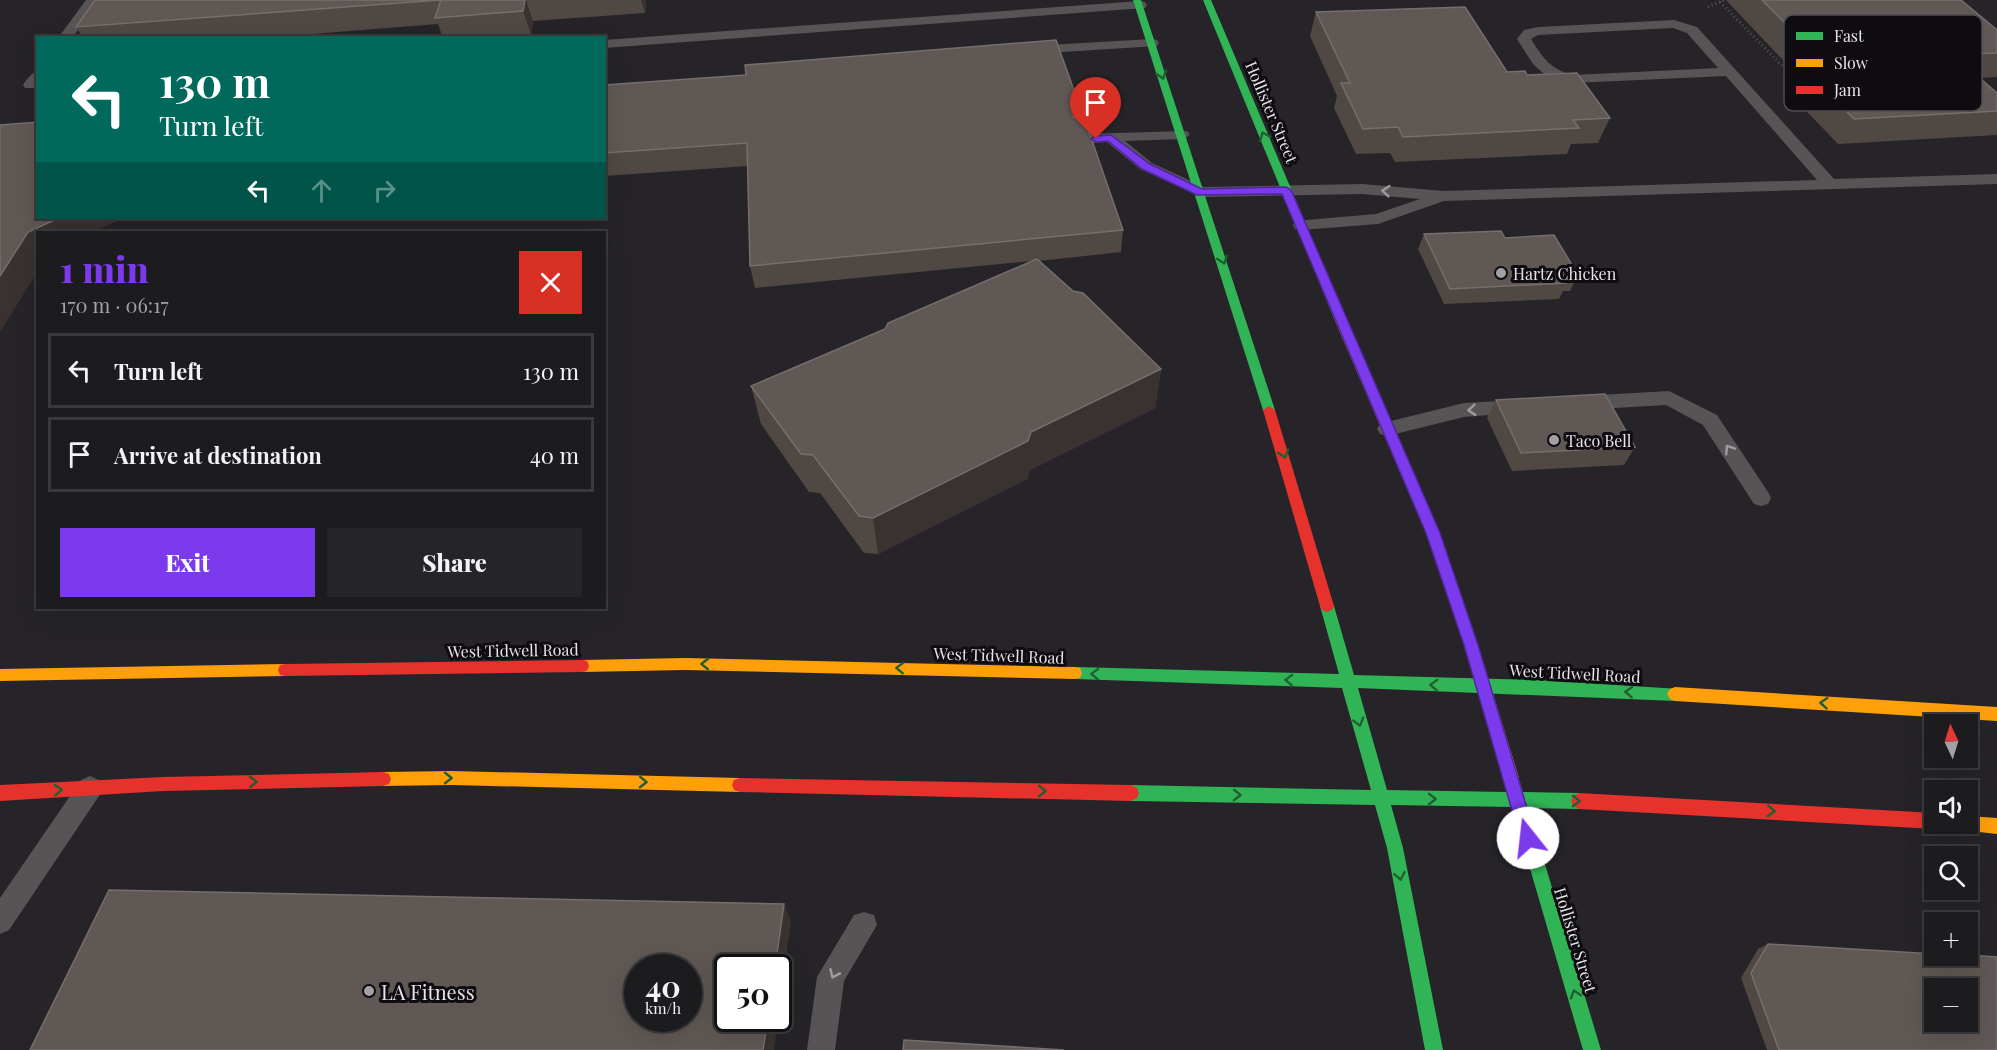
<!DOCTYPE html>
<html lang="en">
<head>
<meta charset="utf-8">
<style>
  :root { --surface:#1c1b1e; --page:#252427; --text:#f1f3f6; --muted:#a0a1a4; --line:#3a393c; --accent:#7c3aed }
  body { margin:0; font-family:"Playfair Display",serif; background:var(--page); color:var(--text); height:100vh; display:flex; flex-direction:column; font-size:22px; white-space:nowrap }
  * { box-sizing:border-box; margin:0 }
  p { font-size:20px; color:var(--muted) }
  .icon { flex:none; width:33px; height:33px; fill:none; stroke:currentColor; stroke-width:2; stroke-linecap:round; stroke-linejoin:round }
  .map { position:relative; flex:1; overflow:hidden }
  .drawer { position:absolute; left:36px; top:231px; width:570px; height:378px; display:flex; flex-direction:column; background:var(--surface); border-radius:0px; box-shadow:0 6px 24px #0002,0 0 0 2px var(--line) }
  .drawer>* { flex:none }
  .guide { position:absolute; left:36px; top:36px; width:570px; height:183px; border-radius:0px; box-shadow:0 6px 24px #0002,0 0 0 2px var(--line); background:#00695c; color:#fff; overflow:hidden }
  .needle { width:39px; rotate:356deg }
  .fabs { position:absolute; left:1924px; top:714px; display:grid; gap:12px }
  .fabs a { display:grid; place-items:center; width:54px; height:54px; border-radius:0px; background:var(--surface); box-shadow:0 6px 24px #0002,0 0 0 2px var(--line); font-size:30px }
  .speed { position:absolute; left:624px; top:954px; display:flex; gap:12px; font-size:30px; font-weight:700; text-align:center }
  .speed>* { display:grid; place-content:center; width:78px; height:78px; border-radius:50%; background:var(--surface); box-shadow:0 6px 24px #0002,0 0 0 2px var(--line); line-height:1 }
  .speed small { font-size:15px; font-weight:400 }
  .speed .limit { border:3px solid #111; border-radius:9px; background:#fff; color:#111 }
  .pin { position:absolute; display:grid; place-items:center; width:51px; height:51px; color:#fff; margin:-62px -26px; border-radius:50% 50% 50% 0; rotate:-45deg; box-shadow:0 0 6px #0007 }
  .pin .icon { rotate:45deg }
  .me { position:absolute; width:66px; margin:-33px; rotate:344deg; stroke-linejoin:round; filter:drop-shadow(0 0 4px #0008) }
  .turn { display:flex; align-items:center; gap:21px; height:126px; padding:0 24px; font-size:27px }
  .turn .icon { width:78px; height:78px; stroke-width:2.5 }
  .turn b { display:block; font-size:42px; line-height:51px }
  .lanes { display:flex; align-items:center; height:57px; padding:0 24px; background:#0003; justify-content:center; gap:30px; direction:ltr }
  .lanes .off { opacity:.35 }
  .round { display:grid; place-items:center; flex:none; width:63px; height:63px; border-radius:0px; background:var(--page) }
  .overview { display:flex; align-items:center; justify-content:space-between; height:102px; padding:0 24px }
  h1 { font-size:36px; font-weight:800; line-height:45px; color:var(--accent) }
  .action { display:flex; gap:12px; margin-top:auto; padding:12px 24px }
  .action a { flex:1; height:69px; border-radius:0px; background:var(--accent); color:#fff; font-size:24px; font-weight:800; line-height:69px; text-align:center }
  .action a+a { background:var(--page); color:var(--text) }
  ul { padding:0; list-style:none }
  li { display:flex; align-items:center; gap:18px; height:75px; margin:0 12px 9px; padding:0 12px; border:3px solid var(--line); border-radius:0px }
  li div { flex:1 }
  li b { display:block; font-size:22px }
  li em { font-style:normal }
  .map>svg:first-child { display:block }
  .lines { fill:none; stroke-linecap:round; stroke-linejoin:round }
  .path { stroke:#545353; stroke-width:3; stroke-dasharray:1 3; stroke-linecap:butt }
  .lane { fill:#575455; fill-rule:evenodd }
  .fast { fill:#30b455; fill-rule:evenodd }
  .slow { fill:#ff9f0a; fill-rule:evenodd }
  .jam { fill:#e5322d; fill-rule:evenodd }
  .wall { fill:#504843 }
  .shaded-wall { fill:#393230 }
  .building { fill:#605854; stroke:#756e6c; stroke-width:1.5; fill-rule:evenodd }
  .oneway { stroke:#1f6032 }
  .oneway2 { stroke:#9e9c9f }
  .route { fill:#7c3aed; stroke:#51269a; stroke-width:1.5 }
  .poi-dot { fill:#a3a0a5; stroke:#0e0c10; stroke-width:2 }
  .labels { text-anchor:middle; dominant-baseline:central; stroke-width:6; stroke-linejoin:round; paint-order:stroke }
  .street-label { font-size:16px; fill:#e6e3e9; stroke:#0e0c10 }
  .poi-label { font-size:16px; fill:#e6e3e9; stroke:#0e0c10; text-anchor:start }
  .near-poi-label { font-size:20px; fill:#e6e3e9; stroke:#0e0c10; text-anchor:start }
  .key { fill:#0e0c10; stroke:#4f4c51; stroke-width:1.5 }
  .key-label { font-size:16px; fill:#e6e3e9 }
</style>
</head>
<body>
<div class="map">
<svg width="1997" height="1050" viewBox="0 0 1997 1050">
  <rect width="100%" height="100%" fill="#262428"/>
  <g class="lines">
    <path class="path" d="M1720 2 1791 75 1804 83
      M1708 7 1724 0"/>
    <path class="lane" d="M86 0H100L72 38H58Z
      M1140 1 1145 2 1147 5 1145 8 604 48V40Z
      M1674 20 1697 27 1834 179 1997 174V184L1444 201 1378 224 1301 230 1295 229 1293 225 1295 221 1376 214 1420 199 1362 194 1201 197 1140 169 1107 142 1082 144 1074 139 1082 134 1187 131 1190 134 1187 137 1182 139 1125 141 1152 163 1204 187 1362 184 1444 191 1817 180 1726 76 1573 83 1543 73 1533 64 1517 39 1524 30 1538 27ZM1673 28 1687 33 1718 68 1573 75C1551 70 1542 57 1531 39L1538 35Z
      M1152 39 1157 40 1159 43 1157 46 1030 54 1023 50 1030 46Z
      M38 71V88H25L23 85C27 79 31 73 38 71Z
      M1669 391 1717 415 1768 492 1771 498 1768 504 1761 506 1754 504 1703 425 1666 405 1581 410 1574 408 1571 403 1574 398 1581 396Z
      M1520 400 1527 402 1530 407 1527 412 1464 417 1387 436 1380 434 1377 429 1380 424 1387 422 1464 403Z
      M90 776 99 780 102 788 99 796 9 930 0 934V898L81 780Z
      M864 912 874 915 877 925 844 981 835 1050H807L817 977 854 915Z"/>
    <path class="fast" d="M1133 0H1141L1275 410 1273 413H1265L1263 410Z
      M1203 0H1211L1345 316 1343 319 1339 320 1333 316Z
      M1327 600 1332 602 1334 606 1354 675 1535 680 1680 689 1683 694 1680 699 1675 701 1358 688 1387 790 1507 792 1503 778 1505 773 1511 771 1517 773 1523 792 1579 793 1585 796 1587 801 1585 806 1579 809 1528 808 1601 1050H1583L1512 807 1391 805 1403 848 1443 1050H1425L1387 848 1375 805 1131 801 1125 798 1123 793 1125 788 1131 785 1371 790 1342 688 1075 679 1070 678 1068 673 1070 668 1075 667 1339 674 1320 606 1322 602Z"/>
    <path class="slow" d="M1339 312 1345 316 1440 533 1478 645 1519 778 1517 783 1511 785 1505 783 1503 778 1464 645 1426 533 1333 316Z
      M685 658 1075 667 1080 668 1082 673 1080 678 1075 679 685 670 582 672 577 671 575 666 577 661 582 660Z
      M285 664 290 665 292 670 290 675 285 676 0 681V669Z
      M1675 687 1997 707V721L1675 701 1670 699 1667 694 1670 689Z
      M452 771 740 778 746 780 748 785 746 790 740 792 452 785 383 786 377 784 375 779 377 774 383 772Z
      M1968 816 1997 818V834L1961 830 1959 824H1968Z"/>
    <path class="jam" d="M1269 406 1275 410 1334 606 1332 610 1327 612 1322 610 1320 606 1263 410Z
      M582 660 587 661 589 666 587 671 582 672 285 676 280 675 278 670 280 665 285 664Z
      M383 772 389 774 391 779 389 784 383 786 163 791 0 801V785L163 777Z
      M740 778 1131 785 1137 788 1139 793 1137 798 1131 801 740 792 734 790 732 785 734 780Z
      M1579 793 1935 813V824H1942L1935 829 1579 809 1573 806 1571 801 1573 796Z"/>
  </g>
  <path class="wall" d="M95 0H646L645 13 533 21 531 34 491 38H443L438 24 262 38H83L76 27Z
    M1726 0H1961L1997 30V77L1980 78 1997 93V135L1838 144 1791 95 1801 79Z
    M1316 12 1507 72 1527 75 1610 118 1598 143 1571 144 1567 154 1395 162 1390 153 1356 154 1334 108 1337 96 1310 36Z
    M604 85 1080 121 1123 230 1121 252 1039 261 1161 369 1155 408 1030 470 1027 479 878 554 864 553 820 493 809 492 761 424 751 386 885 329 1032 261 755 288 750 266 748 166 604 176Z
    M1424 234 1505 238 1578 275 1570 291H1563L1559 299 1444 304 1418 249Z
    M1496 400 1635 447 1624 465 1512 471 1487 418Z
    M1768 944 1997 1050H1767L1741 978 1758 949Z"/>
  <path class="shaded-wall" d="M525 0H526L533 21 531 34 523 11Z
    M641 0H646L645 13Z
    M1081 110 1080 133 1073 117Z
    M59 218H124L93 232H38V271L0 332V276L28 232Z
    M1161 369 1155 408 1030 470 1027 479 878 554 873 518 1031 432Z
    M784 904 791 921 778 1014V968H775Z
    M768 1018H778L774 1050H763Z"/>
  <path class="building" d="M95 0H440L76 27Z
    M441 0H525L523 11 435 18Z
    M1762 0H1961L1997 30V53L1953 55 1997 93V111L1854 119 1806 70 1831 69Z
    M1465 7 1507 72 1525 71 1527 75 1577 73 1610 118 1573 120 1579 128 1403 137 1398 127 1363 129 1341 83H1350L1316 12Z
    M1056 40 1081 110 1073 117 1086 123 1123 230 750 266 747 143 604 153V85L746 75 745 65Z
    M38 122V218H59L28 232 0 276V125Z
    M1501 231 1505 238 1554 235 1578 275 1562 276 1566 283 1450 289 1424 234Z
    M1037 259 1073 291 1083 293 1161 369 1031 432 1028 441 873 518 859 516 813 455 801 454 751 386 885 329 888 323Z
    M1605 394 1635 447 1521 453 1496 400Z
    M109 890 784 904 775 968H728V1018H768L763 1050H30ZM638 968H688V1018H638Z
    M1768 944 1935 954V956L1968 955 1997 957V1050H1779L1751 973ZM1935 988H1968V1022H1935Z
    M904 1040 1064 1050H903Z"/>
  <defs><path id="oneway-chevron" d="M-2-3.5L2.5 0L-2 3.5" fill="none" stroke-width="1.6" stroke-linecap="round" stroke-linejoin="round" transform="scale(1.5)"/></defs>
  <g class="oneway">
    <use href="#oneway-chevron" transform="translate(1162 75) rotate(72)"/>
    <use href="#oneway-chevron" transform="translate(1264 136) rotate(-113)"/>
    <use href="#oneway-chevron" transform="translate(1223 260) rotate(72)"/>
    <use href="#oneway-chevron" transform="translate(1284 454) rotate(73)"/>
    <use href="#oneway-chevron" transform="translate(705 664) rotate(-179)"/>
    <use href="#oneway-chevron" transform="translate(900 668) rotate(-178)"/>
    <use href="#oneway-chevron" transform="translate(1095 674) rotate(-178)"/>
    <use href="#oneway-chevron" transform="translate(1289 680) rotate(-178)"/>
    <use href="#oneway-chevron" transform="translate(1434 685) rotate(-178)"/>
    <use href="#oneway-chevron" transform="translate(1629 692) rotate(-177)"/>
    <use href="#oneway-chevron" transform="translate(1824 703) rotate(-176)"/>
    <use href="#oneway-chevron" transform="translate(1359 722) rotate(74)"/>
    <use href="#oneway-chevron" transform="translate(448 778)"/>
    <use href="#oneway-chevron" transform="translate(253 782) rotate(-1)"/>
    <use href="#oneway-chevron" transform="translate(643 782) rotate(1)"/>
    <use href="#oneway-chevron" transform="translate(58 790) rotate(-3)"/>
    <use href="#oneway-chevron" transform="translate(1042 791) rotate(1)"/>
    <use href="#oneway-chevron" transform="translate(1237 795) rotate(1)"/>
    <use href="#oneway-chevron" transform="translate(1432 799)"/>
    <use href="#oneway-chevron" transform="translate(1576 801) rotate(1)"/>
    <use href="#oneway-chevron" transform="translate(1771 811) rotate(3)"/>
    <use href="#oneway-chevron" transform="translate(1400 876) rotate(79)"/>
    <use href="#oneway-chevron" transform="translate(1575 994) rotate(-107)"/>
  </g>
  <g class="oneway2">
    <use href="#oneway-chevron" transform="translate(1386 191) rotate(-175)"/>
    <use href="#oneway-chevron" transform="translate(1472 410) rotate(175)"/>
    <use href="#oneway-chevron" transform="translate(1729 449) rotate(-123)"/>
    <use href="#oneway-chevron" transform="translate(834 974) rotate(114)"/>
  </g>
  <path class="route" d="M1111 135 1150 164 1202 189 1286 187 1291 190 1440 533 1478 645 1536 838 1534 843 1528 846 1522 843 1520 838 1464 645 1426 533 1282 194 1197 195 1142 169 1108 141 1096 142 1091 139 1096 136Z"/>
  <g class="poi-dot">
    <circle cx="1501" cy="273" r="6"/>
    <circle cx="1554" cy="440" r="6"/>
    <circle cx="369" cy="991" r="6"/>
  </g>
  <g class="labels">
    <g class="street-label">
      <text transform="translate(1272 112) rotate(67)">Hollister Street</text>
      <text transform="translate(513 650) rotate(-1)">West Tidwell Road</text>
      <text transform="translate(999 655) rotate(2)">West Tidwell Road</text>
      <text transform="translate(1575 673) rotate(3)">West Tidwell Road</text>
      <text transform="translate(1576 940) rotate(73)">Hollister Street</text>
    </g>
    <g class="poi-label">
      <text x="1513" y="273">Hartz Chicken</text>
      <text x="1566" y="440">Taco Bell</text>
    </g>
    <g class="near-poi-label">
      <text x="381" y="991">LA Fitness</text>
    </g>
  </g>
  <rect x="1784" y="15" width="198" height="96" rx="9" class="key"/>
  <rect x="1796" y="32" width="27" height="8" fill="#30b455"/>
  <rect x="1796" y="59" width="27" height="8" fill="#ff9f0a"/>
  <rect x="1796" y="86" width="27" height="8" fill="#e5322d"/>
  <g class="key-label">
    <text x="1834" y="42">Fast</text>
    <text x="1834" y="69">Slow</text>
    <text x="1834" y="96">Jam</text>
  </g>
</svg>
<div class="fabs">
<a><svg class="needle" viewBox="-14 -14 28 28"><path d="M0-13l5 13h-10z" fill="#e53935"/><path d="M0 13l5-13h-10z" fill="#a0a1a4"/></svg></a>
<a><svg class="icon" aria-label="sound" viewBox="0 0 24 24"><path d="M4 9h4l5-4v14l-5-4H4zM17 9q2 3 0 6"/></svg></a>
<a><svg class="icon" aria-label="search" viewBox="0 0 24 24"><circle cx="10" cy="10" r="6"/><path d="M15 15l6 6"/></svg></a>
<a>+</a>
<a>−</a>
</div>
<div class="speed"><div>40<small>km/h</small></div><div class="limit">50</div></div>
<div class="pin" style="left:1096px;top:139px;background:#d93025"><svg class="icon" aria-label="arrive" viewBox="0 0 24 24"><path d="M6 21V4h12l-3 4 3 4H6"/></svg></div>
<svg class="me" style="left:1528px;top:838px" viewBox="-20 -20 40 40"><circle r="19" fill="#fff"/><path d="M0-13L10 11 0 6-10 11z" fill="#7c3aed"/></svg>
<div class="guide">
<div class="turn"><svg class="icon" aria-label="left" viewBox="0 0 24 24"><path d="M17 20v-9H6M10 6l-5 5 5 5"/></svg><div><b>130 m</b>Turn left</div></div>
<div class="lanes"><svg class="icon" aria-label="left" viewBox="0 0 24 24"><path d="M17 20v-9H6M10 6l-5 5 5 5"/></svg><svg class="icon off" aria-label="ahead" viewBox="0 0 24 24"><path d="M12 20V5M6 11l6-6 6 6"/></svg><svg class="icon off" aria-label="right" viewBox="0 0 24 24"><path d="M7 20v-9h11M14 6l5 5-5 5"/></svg></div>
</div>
<section class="drawer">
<div class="overview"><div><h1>1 min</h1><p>170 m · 06:17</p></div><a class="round" style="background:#d93025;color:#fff"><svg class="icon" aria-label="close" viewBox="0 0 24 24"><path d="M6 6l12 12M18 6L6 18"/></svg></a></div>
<ul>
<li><svg class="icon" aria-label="left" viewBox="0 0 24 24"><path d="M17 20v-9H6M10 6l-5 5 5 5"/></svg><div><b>Turn left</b></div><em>130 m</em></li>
<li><svg class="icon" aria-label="arrive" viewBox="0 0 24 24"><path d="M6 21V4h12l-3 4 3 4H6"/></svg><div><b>Arrive at destination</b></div><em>40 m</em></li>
</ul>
<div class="action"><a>Exit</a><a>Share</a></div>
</section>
</div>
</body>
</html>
